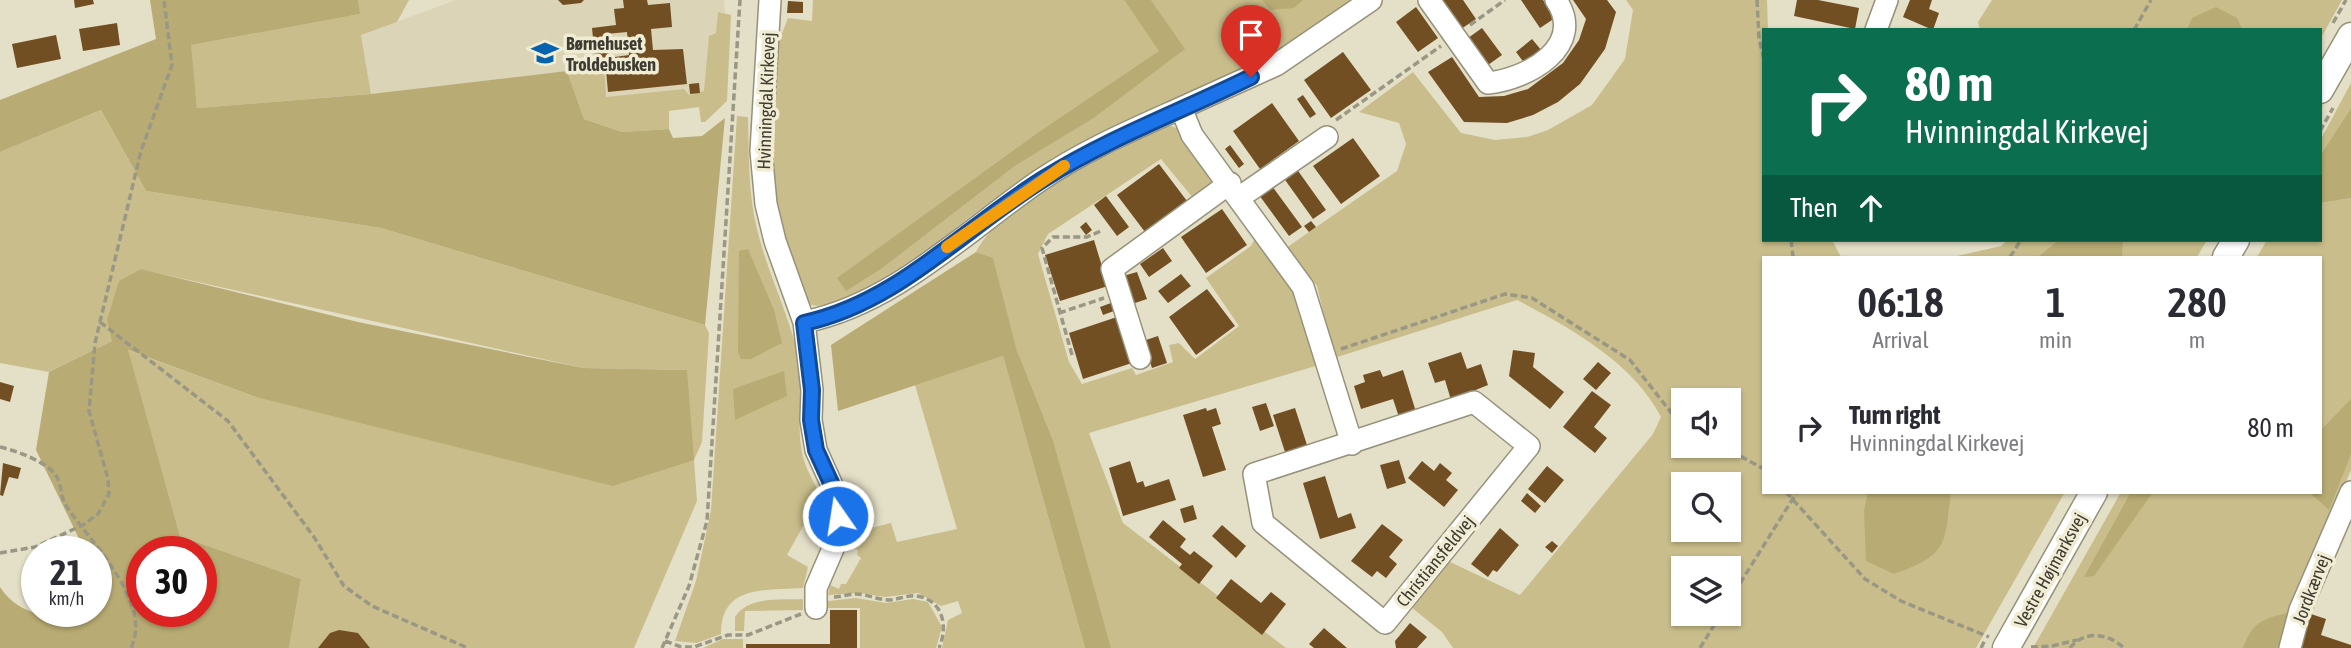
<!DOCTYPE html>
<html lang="en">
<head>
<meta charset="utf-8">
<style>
  :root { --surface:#fff; --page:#f2f2f3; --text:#2b2b33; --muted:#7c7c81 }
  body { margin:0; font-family:"Asap Condensed",sans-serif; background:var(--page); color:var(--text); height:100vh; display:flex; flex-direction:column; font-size:26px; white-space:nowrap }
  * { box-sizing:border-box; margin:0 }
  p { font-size:23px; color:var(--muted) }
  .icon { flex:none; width:38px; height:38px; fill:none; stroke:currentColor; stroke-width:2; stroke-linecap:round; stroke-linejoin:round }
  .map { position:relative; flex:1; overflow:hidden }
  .sheet { position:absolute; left:1762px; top:256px; width:560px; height:238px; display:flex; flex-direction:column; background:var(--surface); border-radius:0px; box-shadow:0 2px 5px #0004 }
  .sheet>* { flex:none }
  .hud { position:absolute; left:1762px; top:28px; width:560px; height:214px; border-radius:0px; box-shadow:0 2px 5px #0004; background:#0b6e4f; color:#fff; overflow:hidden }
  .buttons { position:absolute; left:1671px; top:388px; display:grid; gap:14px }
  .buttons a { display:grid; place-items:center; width:70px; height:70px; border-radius:0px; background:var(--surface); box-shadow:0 2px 5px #0004; font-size:35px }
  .speed { position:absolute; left:21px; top:536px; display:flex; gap:14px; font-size:35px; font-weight:700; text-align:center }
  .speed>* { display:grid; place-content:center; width:91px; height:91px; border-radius:50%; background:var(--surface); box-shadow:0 2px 5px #0004; line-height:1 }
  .speed small { font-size:18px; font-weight:400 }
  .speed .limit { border:10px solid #d22; background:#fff; color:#111 }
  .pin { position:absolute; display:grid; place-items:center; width:60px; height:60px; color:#fff; margin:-72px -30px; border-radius:50% 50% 50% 0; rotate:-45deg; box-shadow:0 0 7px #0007 }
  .pin .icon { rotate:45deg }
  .me { position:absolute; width:77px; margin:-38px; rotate:347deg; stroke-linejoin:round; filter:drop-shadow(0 0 5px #0008) }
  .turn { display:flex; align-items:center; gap:24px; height:147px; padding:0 28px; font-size:32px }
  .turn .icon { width:91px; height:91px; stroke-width:2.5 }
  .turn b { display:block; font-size:49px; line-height:60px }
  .then { display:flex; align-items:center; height:66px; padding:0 28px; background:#0003; gap:14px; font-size:26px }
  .eta { display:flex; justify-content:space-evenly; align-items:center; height:119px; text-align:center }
  .eta b { font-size:42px; font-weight:600; line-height:49px }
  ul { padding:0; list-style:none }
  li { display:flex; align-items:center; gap:21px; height:105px; padding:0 28px }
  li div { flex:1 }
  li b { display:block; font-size:26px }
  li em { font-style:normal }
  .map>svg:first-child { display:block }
  .built { fill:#dbd4b6 }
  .green { fill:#c9be8b; fill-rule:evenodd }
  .forest { fill:#b8ab73; fill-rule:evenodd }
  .building { fill:#724f23 }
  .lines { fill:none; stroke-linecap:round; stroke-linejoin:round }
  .minor-casing { stroke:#96917b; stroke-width:24 }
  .tertiary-casing { stroke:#96917b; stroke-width:29 }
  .path { stroke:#9a9785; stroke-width:3.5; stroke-dasharray:7 3.5; stroke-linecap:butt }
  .minor { stroke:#fff; stroke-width:21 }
  .tertiary { stroke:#fff; stroke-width:26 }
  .route-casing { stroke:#114b97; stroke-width:18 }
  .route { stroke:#1a73e8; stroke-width:12 }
  .slow { stroke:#f59e0b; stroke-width:12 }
  .labels { text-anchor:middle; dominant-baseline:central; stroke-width:7; stroke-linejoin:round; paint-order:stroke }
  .poi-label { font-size:18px; font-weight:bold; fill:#3e3c32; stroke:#f1ecd4; text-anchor:start }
  .street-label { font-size:18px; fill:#3e3c32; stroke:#f1ecd4 }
</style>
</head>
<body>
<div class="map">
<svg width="2351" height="648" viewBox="0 0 2351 648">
  <rect width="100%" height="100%" fill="#e4dfc7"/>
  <path class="built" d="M456 0H724L727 32 721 102 603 108 567 71 371 94 361 35Z"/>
  <path class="green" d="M358 0H409L397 22 361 35 371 94 197 108 190 45 359 14Z
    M813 0H1124L1160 51 1037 133 838 278 884 267 1015 166 1094 118 1184 49 1151 0H1354C1320 23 1287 47 1251 66 1159 115 1061 153 975 213 939 239 854 319 808 304L781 234 770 166 775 51 788 18 812 21Z
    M1626 0H1767L1768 30H1764V240H1832L1841 257H1764V492H2065L1976 648H1453L1442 632 1411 607 1448 561 1520 595 1653 434 1661 417C1633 362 1570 328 1517 300L1334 358 1317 286 1286 248 1397 171 1406 144 1399 123 1359 112 1413 72 1461 133 1495 140 1527 137 1548 130 1592 105 1625 59 1633 10ZM1684 401H1729V446H1684ZM1684 485H1729V530H1684ZM1684 569H1729V614H1684Z
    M1992 0H2342L2321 38 2320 30H1980L1978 22Z
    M718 12 731 15 727 101 705 122H701L699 107 669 111V129L622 132 584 119 567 71V60L593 58 604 61 606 97 684 89 689 95 704 91 709 36 716 33Z
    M2351 83V108L2321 154V139Z
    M101 110 146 191 381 228 705 325 709 333 702 442 694 460 697 501 634 648H289L301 579 180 536 127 350 256 397 687 370 583 368 144 270 112 341 49 372 0 363V152Z
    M737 116 748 117C749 154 748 193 757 229 768 276 792 319 800 366 804 393 797 420 801 446 805 483 832 492 824 537L803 526 787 555 808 567 803 588C765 591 721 584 721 634L697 643 675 641 696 581 711 510Z
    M1168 125 1179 129 1212 180V190L1193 198 1161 159 1048 234 1038 254 1069 362 1082 384 1132 368 1136 375 1173 362 1169 345 1179 343 1195 359 1239 326 1206 278 1251 246 1256 236 1296 294 1319 365 1089 433 1123 523 1286 648H1111L1017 352 993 259 976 252C998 204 1120 150 1168 125Z
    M2351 198V470L2292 608 2281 648H2033L2121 492H2320V257H2257L2267 240H2320L2321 203Z
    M2008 240H2207L2197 257H1953L2001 246Z
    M1003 356 1085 648H942L948 620 962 613 958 601 941 606 918 593 885 597 860 593 828 595 830 585 839 589 841 584H846L861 558 857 555 858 550 848 544 859 531 891 523 897 542 957 529 915 385Z
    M856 598 886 603 913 599 928 602 942 627 936 648H860V608H828V601Z
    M803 599V610L745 611 744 631H735V617C748 596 781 600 803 599Z
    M723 639H743V648H703Z"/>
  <path class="forest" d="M150 0H358L360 14 191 45 197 108 371 94 567 71 584 119 622 132 669 129 673 138 702 136 725 118 705 325 381 228 146 191 101 110 0 152V100L156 39Z
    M1124 0H1151L1185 49 1094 118 1015 166 884 267 846 291 837 278 1037 133 1159 51Z
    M1262 0H1303L1294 8 1271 10Z
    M2216 7 2237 18 2243 30H2187L2192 18Z
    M2351 108V198L2321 203V154Z
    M2059 240H2123L2122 257H2038Z
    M748 249 774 310 782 343 751 359H741L738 352 739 251Z
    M976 252 993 258 1017 351 1053 441 1111 648H1085L1003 356 838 411 831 345Z
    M141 269 358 322 583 368 687 370 694 460 613 486 256 397 128 350 180 536 301 579 289 648H0V587C20 618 56 618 89 620L93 611H96L102 587 96 575V551H85L36 450 49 372 112 341 107 320 119 281ZM142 551H201V611H142Z
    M784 371 787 396 735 420 733 389Z
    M2351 399V454L2329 510 2309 492H2320L2321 430Z
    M1868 492H1951C1944 546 1949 554 1894 574L1866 561 1864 511Z
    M2131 492H2153L2094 576 2084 577Z
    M2288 613 2278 648H2243C2252 623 2263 618 2288 613Z"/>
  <path class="building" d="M74 0H93L94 4 75 8Z
    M558 0H584L581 3 563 5Z
    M623 0H647L648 5 670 3 672 27 651 29 653 50 683 49 687 84 608 92 606 70 617 69 615 57 629 55 627 32 606 34 609 58 595 59 592 28 616 25 614 9 624 8Z
    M1440 0H1463L1476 19 1461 29Z
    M1521 0H1543L1555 18 1540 28Z
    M1573 0H1607L1616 12 1605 49 1580 84 1558 102 1533 115 1507 123 1464 122 1428 72 1452 57 1479 97 1504 96 1528 89 1563 63 1579 40 1586 19Z
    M1797 0H1818L1859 8 1855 29 1794 16Z
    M1910 0H1932L1929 9 1939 13 1933 30 1903 17Z
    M788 1 803 2V13H787Z
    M1416 7 1438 38 1418 52 1396 22Z
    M117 23 120 45 83 51 79 29Z
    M1482 28 1502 55 1488 65 1468 38Z
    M56 35 61 59 17 68 12 44Z
    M1532 39 1542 51 1525 64 1516 52Z
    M1343 52 1371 90 1331 118 1304 80Z
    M699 83 700 93 690 94 689 84Z
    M1303 95 1316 114 1310 118 1297 99Z
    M1272 103 1299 141 1260 169 1233 131Z
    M1353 138 1380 176 1341 204 1313 166Z
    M1230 145 1244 164 1239 168 1225 149Z
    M1159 164 1187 201 1145 232 1117 195Z
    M1296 168 1326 210 1313 219 1283 177Z
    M1272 186 1302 227 1289 236 1259 195Z
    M1106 196 1129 227 1117 236 1094 205Z
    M1222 209 1247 245 1206 273 1181 237Z
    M1311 221 1316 227 1309 232 1304 226Z
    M1086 222 1092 230 1086 235 1080 227Z
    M1094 240 1108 286 1060 301 1045 255Z
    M1163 248 1172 261 1149 277 1140 264Z
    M1137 272 1147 299 1132 304 1123 276Z
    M1181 274 1191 286 1168 303 1158 291Z
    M1207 289 1235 326 1196 355 1169 317Z
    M1111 303 1114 311 1103 315 1100 307Z
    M1120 316 1135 362 1083 379 1069 333Z
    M1158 336 1167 363 1152 368 1143 341Z
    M1513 350 1535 353 1533 367 1564 392 1550 409 1509 376Z
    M1461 352 1467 369 1481 364 1488 385 1451 400 1445 380 1435 383 1428 363Z
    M1598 362 1611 373 1596 390 1583 379Z
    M1380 370 1383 377 1403 370 1416 412 1399 417 1393 399 1361 409 1354 386 1365 382 1363 375Z
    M0 382 14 386 10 402 0 399Z
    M1592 391 1611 405 1594 427 1607 438 1595 453 1563 427Z
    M1266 403 1274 426 1260 431 1252 407Z
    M1206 408 1207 411 1216 408 1221 424 1212 427 1226 470 1203 477 1183 415Z
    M1295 408 1307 445 1285 452 1273 415Z
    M1399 460 1406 483 1387 489 1380 465Z
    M1130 461 1137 483 1143 481 1145 487 1169 479 1176 500 1123 516 1109 468Z
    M1422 461 1434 471 1440 463 1452 473 1446 480 1458 490 1444 507 1408 478Z
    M3 463 21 468 18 479 9 477 3 496 0 495Z
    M1547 466 1564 480 1545 503 1528 489Z
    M1325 476 1338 518 1351 513 1356 528 1320 539 1303 483Z
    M1527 493 1541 506 1535 513 1521 501Z
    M1193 505 1197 519 1184 523 1180 509Z
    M1163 520 1186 539 1180 547 1190 555 1194 551 1213 566 1199 584 1179 568 1182 564 1149 537Z
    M1382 524 1403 540 1389 557 1397 564 1386 578 1377 571 1372 577 1351 561Z
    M1222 525 1246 546 1236 558 1212 536Z
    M1500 528 1519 545 1497 572 1493 570 1488 577 1471 564Z
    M1552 541 1558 546 1552 553 1545 547Z
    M1231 579 1261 603 1271 592 1286 604 1262 635 1216 598Z
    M830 610H857V648H746V644H830Z
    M2308 613 2326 619 2321 635 2351 645V648H2299Z
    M1410 623 1427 637 1417 648H1396L1395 641Z
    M1324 628 1347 648H1314L1309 644Z
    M339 630 358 633 370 648H318L330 633Z"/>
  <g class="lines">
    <defs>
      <path id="minor" d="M770 0 761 151 766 204 775 241 804 322 812 390 811 420 816 450 831 483 838 516V537L816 588V608
        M1429 0 1488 83C1528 79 1587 46 1556 0
        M1876 30 1887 0
        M1240 197 1327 137
        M804 322C894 304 965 232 1039 181 1083 151 1132 130 1181 108
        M1140 358 1112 269 1230 183
        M1474 402 1529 446 1385 623 1263 523 1254 474Z
        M1352 444 1303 287 1192 135 1181 108 1276 65 1371 0
        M2290 648 2300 610 2351 492"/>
      <path id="tertiary" d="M2320 90 2351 36
        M2226 257 2236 240
        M2006 648 2094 492"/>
    </defs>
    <use href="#minor" class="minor-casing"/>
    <use href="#tertiary" class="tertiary-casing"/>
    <path class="path" d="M1757 0 1759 39 1764 59
      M2333 23 2346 0
      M1470 25 1505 0
      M2134 30 2151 0
      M1336 120 1441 46
      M2320 131 2333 108
      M1791 240 1793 257
      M2010 257 2021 240
      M1059 313 1104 298
      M100 322 228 421 314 537 344 586 372 606 468 648
      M1341 349 1505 294 1532 298 1630 360 1684 429
      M1072 355 1042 248 1053 237H1087L1103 230
      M1711 446 1740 456 1764 469
      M0 447C16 451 36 458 50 469 64 480 58 494 67 507 91 543 153 602 131 648
      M1786 492 1865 579 1901 601 1989 637
      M0 553 35 547 83 525 98 514 109 494 108 479 89 411 95 343 141 151 172 65 164 0
      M834 597C841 597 849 594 856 594 867 594 878 600 890 600 899 599 908 595 917 596 944 600 948 628 939 648
      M1729 601 1797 492
      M665 641 681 647H694L728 635H748L801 614
      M2031 647 2052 646 2077 640
      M662 648 689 586 707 521 740 0
      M1700 648 1721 614
      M1981 648 1985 640
      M2070 648C2084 630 2108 633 2124 648"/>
    <use href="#minor" class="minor"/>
    <use href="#tertiary" class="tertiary"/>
  </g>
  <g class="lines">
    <defs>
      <path id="route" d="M838 516 831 483 816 450 811 420 812 390 804 323C898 303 965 227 1045 178 1111 137 1182 111 1251 77"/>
    </defs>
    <use href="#route" class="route-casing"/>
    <use href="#route" class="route"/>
    <path class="slow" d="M947 247 1064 166"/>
  </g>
  <defs>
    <symbol id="school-bare" viewBox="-9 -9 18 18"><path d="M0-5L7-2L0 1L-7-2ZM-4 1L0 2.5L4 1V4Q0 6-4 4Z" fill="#0562af" stroke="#f1ecd4" stroke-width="2.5" paint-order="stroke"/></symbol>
  </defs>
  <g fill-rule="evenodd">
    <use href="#school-bare" x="526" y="34" width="38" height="38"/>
  </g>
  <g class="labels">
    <g class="poi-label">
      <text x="566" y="43">Børnehuset<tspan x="566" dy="21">Troldebusken</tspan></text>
    </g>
    <g class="street-label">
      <text transform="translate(766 101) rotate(-88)">Hvinningdal Kirkevej</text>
      <text transform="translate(1435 561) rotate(-51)">Christiansfeldvej</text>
      <text transform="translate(2050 570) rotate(-61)">Vestre Højmarksvej</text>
      <text transform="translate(2311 589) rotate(-69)">Jordkærvej</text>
    </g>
  </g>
</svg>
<div class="buttons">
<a><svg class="icon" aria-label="sound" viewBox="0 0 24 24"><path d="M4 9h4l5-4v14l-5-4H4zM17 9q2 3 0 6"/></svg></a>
<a><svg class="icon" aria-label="search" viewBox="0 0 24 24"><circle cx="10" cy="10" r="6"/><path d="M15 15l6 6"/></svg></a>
<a><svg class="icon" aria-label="layers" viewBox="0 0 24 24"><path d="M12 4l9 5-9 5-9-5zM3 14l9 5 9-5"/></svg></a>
</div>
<div class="speed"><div>21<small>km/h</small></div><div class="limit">30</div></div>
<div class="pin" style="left:1251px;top:77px;background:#d93025"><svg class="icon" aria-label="arrive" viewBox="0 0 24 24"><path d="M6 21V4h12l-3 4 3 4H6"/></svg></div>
<svg class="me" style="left:838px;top:516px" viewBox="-20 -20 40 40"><circle r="17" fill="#1a73e8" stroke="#fff" stroke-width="3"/><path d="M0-11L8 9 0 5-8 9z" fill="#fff"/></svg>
<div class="hud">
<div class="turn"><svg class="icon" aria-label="right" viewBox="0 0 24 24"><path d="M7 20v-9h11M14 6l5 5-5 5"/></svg><div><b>80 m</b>Hvinningdal Kirkevej</div></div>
<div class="then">Then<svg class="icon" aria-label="ahead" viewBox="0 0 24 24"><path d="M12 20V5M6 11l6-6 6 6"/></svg></div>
</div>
<section class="sheet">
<div class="eta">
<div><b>06:18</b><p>Arrival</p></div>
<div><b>1</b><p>min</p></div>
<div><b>280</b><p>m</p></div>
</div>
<ul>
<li><svg class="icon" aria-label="right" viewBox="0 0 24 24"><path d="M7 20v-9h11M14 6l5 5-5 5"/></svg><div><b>Turn right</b><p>Hvinningdal Kirkevej</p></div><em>80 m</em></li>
</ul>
</section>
</div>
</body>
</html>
